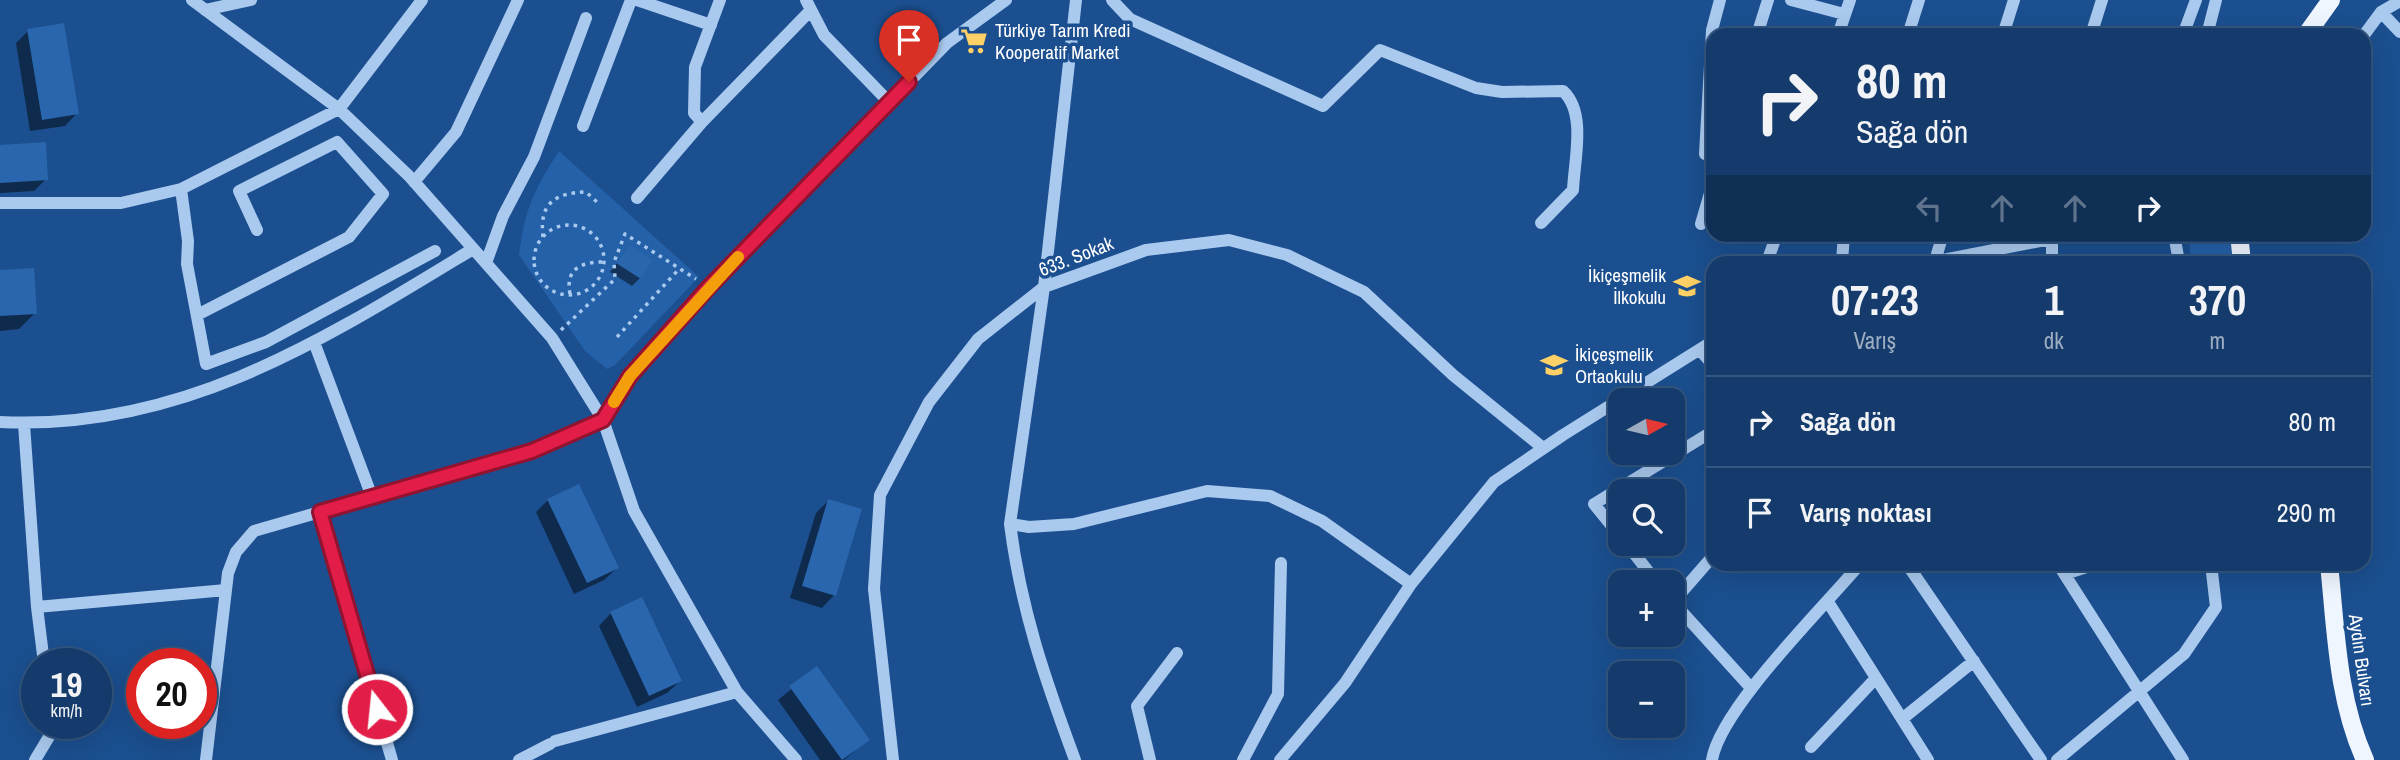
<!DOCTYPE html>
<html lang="tr">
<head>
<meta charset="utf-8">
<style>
  :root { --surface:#143b6b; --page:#214673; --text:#f1f3f6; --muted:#9dadc1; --line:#33557e }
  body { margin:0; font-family:"Archivo Narrow",sans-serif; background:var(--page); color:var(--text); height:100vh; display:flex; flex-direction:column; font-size:26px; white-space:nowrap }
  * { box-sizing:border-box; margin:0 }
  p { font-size:23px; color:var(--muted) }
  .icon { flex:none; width:38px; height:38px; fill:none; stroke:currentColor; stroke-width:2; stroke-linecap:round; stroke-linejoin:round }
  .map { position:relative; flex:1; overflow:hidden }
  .details { position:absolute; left:1706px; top:256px; width:665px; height:315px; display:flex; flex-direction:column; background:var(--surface); border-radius:21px; box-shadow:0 7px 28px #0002,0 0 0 2px var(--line) }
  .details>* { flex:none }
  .guide { position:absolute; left:1706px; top:28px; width:665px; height:214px; border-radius:21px; box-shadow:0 7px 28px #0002,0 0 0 2px var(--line); background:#143b6b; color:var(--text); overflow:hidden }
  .needle { width:46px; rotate:82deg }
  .buttons { position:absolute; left:1608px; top:388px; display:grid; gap:14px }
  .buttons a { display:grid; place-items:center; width:77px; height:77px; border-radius:14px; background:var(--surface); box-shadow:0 7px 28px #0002,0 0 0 2px var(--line); font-size:35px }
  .speed { position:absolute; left:21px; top:648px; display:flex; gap:14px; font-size:35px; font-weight:700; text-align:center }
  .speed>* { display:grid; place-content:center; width:91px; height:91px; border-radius:50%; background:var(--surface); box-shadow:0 7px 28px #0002,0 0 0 2px var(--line); line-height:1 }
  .speed small { font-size:18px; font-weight:400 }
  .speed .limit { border:10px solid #d22; background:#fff; color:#111 }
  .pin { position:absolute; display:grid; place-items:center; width:60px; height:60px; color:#fff; margin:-72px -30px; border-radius:50% 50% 50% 0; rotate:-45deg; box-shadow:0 0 7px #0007 }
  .pin .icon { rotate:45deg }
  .me { position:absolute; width:77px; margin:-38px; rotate:344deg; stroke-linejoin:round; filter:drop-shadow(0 0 5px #0008) }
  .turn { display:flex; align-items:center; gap:24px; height:147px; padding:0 35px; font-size:32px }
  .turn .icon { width:91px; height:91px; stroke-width:2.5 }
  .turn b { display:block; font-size:49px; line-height:60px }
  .lanes { display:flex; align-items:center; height:66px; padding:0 35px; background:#0003; justify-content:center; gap:35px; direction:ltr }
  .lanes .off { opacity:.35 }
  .eta { display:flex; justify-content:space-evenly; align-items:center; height:119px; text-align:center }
  .eta b { font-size:42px; font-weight:700; line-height:49px }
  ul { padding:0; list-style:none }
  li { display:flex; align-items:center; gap:21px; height:91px; padding:0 35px; border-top:2px solid var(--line) }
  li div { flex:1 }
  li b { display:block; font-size:26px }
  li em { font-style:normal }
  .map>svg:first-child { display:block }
  .green { fill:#2461a8 }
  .shadow { fill:#0007 }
  .building { fill:#2a66ad }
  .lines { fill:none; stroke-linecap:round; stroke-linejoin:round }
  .path { stroke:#a9c9ee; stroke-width:3.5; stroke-dasharray:3.5 5; stroke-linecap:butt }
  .minor { stroke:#a9c9ee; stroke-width:12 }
  .major { stroke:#f0f6ff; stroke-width:18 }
  .route-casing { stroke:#92132f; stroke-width:18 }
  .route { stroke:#e11d48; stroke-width:12 }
  .slow { stroke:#f59e0b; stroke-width:12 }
  .labels { text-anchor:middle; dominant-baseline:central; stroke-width:7; stroke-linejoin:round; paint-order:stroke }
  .poi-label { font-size:19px; fill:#fff; stroke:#1b4f8f; text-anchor:start }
  .street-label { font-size:19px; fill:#fff; stroke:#1b4f8f }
</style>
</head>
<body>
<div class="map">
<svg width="2400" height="760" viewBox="0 0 2400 760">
  <rect width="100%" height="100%" fill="#1b4f8f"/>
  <path class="green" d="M559 151 699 277 615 365 607 369 585 351 519 255C525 208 534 190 559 151Z
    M2189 235H2228L2236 262H2191Z"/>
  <path class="shadow" d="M28 31 77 113 65 126 30 131 16 43Z
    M0 147 46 179 34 191 0 193Z
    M622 256 640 278 632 286 610 272Z
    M0 272 35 313 19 329 0 331Z
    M548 500 617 568 604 580 574 594 536 512Z
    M828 501 860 510 834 595 822 608 790 598 816 513Z
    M611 613 680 681 667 693 637 707 599 626Z
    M817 668 868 740 844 760H820L778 700Z"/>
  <path class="building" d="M64 23 79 114 42 120 27 29Z
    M46 142 48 180 0 183V145Z
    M630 246 653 260 641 279 616 263Z
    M34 268 37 314 0 316V270Z
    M579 484 619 568 587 583 547 499Z
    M828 499 862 509 836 596 802 586Z
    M642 597 682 681 649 696 610 612Z
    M817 666 870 740 842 760 789 686Z"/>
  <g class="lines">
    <path class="path" d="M534 260a35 35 0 1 1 70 0a35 35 0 1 1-70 0Z
      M543 237C539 203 555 193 586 192L597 202
      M570 294C565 269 581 262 603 262
      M561 330 615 279 614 262 625 234 696 279
      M617 337 679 269"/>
    <path class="minor" d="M192 0 339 109 410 177 552 338 603 420 630 375 709 287 947 43 1006 0
      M637 0 711 25
      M806 0 824 35 889 102
      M1076 0 1044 287 1010 524 1029 527 1074 524 1207 491 1270 496 1322 521 1411 584
      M1112 0 1130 19 1323 106 1380 50 1476 88 1502 92 1563 91C1587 113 1574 161 1573 190L1541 223
      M1791 0 1844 14
      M205 10 251 0
      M2381 12 2400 32
      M1757 35 1768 0
      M1838 35 1850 0
      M1908 35 1919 0
      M2003 35 2014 0
      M2091 35 2102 0
      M2183 35 2196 0
      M2207 35 2216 0
      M2364 35 2381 12 2400 1
      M702 122 694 113 695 67 720 0
      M583 126 631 0
      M1705 154 1712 30 1720 0
      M414 182 456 132 518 0
      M181 189 188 241 187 264 206 364 266 342 435 251
      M637 198 702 122 811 10
      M0 203H121L181 189 339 109 422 0
      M1701 224 1713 183
      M2174 234 2179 262
      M1935 261 1943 234
      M1767 262 1777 234
      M1842 262 1844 234
      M1932 262 2076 234
      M2052 262V239
      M486 263 503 216 534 157 586 18
      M197 315 349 237 383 194 337 142 239 191 257 230
      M314 342 372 497
      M1700 350 1713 365
      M0 422C182 431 325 339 473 249
      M24 424 37 607 44 663
      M320 512 392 760
      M1010 524C1021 610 1045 679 1075 760
      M1620 536 1594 504 1713 431
      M1627 544 1657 583
      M1907 564 2041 760
      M2058 564 2183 760
      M2065 574 2096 564
      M1673 602 1751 688
      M1673 602 1713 556
      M1828 602 1928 760
      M37 607 226 590
      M1902 719 1974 661
      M555 741 737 692
      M1811 747 1876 678
      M35 760 53 730 52 723
      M206 760 228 573 236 552 254 531 532 451 603 420 634 511 737 692 796 760
      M519 760 550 744
      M893 760 874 589 880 495 929 402 978 339 1044 287 1146 250 1229 240 1287 255 1364 292 1453 375 1543 448
      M1150 760 1137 706 1177 653
      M1243 760 1278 694 1281 563
      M1280 760 1345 683 1411 584 1494 482 1563 435 1713 341
      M1712 760C1720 709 1823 608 1860 564
      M2057 760 2184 654 2216 607 2211 564"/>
    <path class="major" d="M2306 35 2331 0
      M2239 234 2242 262
      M2329 564C2336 630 2337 698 2365 760"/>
  </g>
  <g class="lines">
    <defs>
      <path id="route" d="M377 709 320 512 532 451 603 420 630 376 709 287 909 82"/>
    </defs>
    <use href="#route" class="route-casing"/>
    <use href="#route" class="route"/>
    <path class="slow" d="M614 402 630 376 738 257"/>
  </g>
  <defs>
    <symbol id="supermarket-bare" viewBox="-9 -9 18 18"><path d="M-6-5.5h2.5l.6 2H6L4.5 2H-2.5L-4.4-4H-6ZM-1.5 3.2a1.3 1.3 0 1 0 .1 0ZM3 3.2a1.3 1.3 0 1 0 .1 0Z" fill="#ffd166" stroke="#1b4f8f" stroke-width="2.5" paint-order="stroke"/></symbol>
    <symbol id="school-bare" viewBox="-9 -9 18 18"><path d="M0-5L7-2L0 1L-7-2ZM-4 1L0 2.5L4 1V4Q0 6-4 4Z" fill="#ffd166" stroke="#1b4f8f" stroke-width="2.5" paint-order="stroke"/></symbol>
  </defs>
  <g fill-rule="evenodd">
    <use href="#supermarket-bare" x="955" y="22" width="38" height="38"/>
    <use href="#school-bare" x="1668" y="267" width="38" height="38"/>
    <use href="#school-bare" x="1535" y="346" width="38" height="38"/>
  </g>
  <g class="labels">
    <g class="poi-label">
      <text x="995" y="30">Türkiye Tarım Kredi<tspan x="995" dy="22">Kooperatif Market</tspan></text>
      <text x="1666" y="275" text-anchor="end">İkiçeşmelik<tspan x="1666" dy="22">İlkokulu</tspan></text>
      <text x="1575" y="354">İkiçeşmelik<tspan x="1575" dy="22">Ortaokulu</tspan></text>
    </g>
    <g class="street-label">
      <text transform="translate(1076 256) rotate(-21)">633. Sokak</text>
      <text transform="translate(2362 660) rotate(82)">Aydın Bulvarı</text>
    </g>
  </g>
</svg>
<div class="buttons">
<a><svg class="needle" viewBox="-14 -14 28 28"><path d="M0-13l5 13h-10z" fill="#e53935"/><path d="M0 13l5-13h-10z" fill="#9dadc1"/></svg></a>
<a><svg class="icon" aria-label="search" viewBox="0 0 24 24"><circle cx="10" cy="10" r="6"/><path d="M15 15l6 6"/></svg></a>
<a>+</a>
<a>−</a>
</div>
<div class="speed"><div>19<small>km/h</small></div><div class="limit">20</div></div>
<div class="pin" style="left:909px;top:82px;background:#d93025"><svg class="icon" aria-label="arrive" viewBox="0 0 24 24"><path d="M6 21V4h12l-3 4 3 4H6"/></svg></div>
<svg class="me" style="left:377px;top:709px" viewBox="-20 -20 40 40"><circle r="17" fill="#e11d48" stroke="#fff" stroke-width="3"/><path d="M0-11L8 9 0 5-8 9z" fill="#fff"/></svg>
<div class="guide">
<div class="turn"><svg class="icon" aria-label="right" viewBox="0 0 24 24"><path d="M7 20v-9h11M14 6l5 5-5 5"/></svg><div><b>80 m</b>Sağa dön</div></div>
<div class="lanes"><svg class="icon off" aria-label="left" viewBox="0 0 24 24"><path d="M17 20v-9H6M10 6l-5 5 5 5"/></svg><svg class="icon off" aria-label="ahead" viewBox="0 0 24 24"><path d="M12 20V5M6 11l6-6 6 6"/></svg><svg class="icon off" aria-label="ahead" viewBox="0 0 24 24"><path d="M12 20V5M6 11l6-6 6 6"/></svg><svg class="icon" aria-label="right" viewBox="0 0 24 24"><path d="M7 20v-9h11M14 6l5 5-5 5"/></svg></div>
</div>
<section class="details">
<div class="eta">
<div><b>07:23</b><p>Varış</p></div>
<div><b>1</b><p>dk</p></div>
<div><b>370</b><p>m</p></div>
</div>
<ul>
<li><svg class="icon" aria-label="right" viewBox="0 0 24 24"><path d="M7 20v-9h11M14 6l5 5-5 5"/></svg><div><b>Sağa dön</b></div><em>80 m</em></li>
<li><svg class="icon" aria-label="arrive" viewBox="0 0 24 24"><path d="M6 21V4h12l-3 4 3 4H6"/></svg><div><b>Varış noktası</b></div><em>290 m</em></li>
</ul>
</section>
</div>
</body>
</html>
